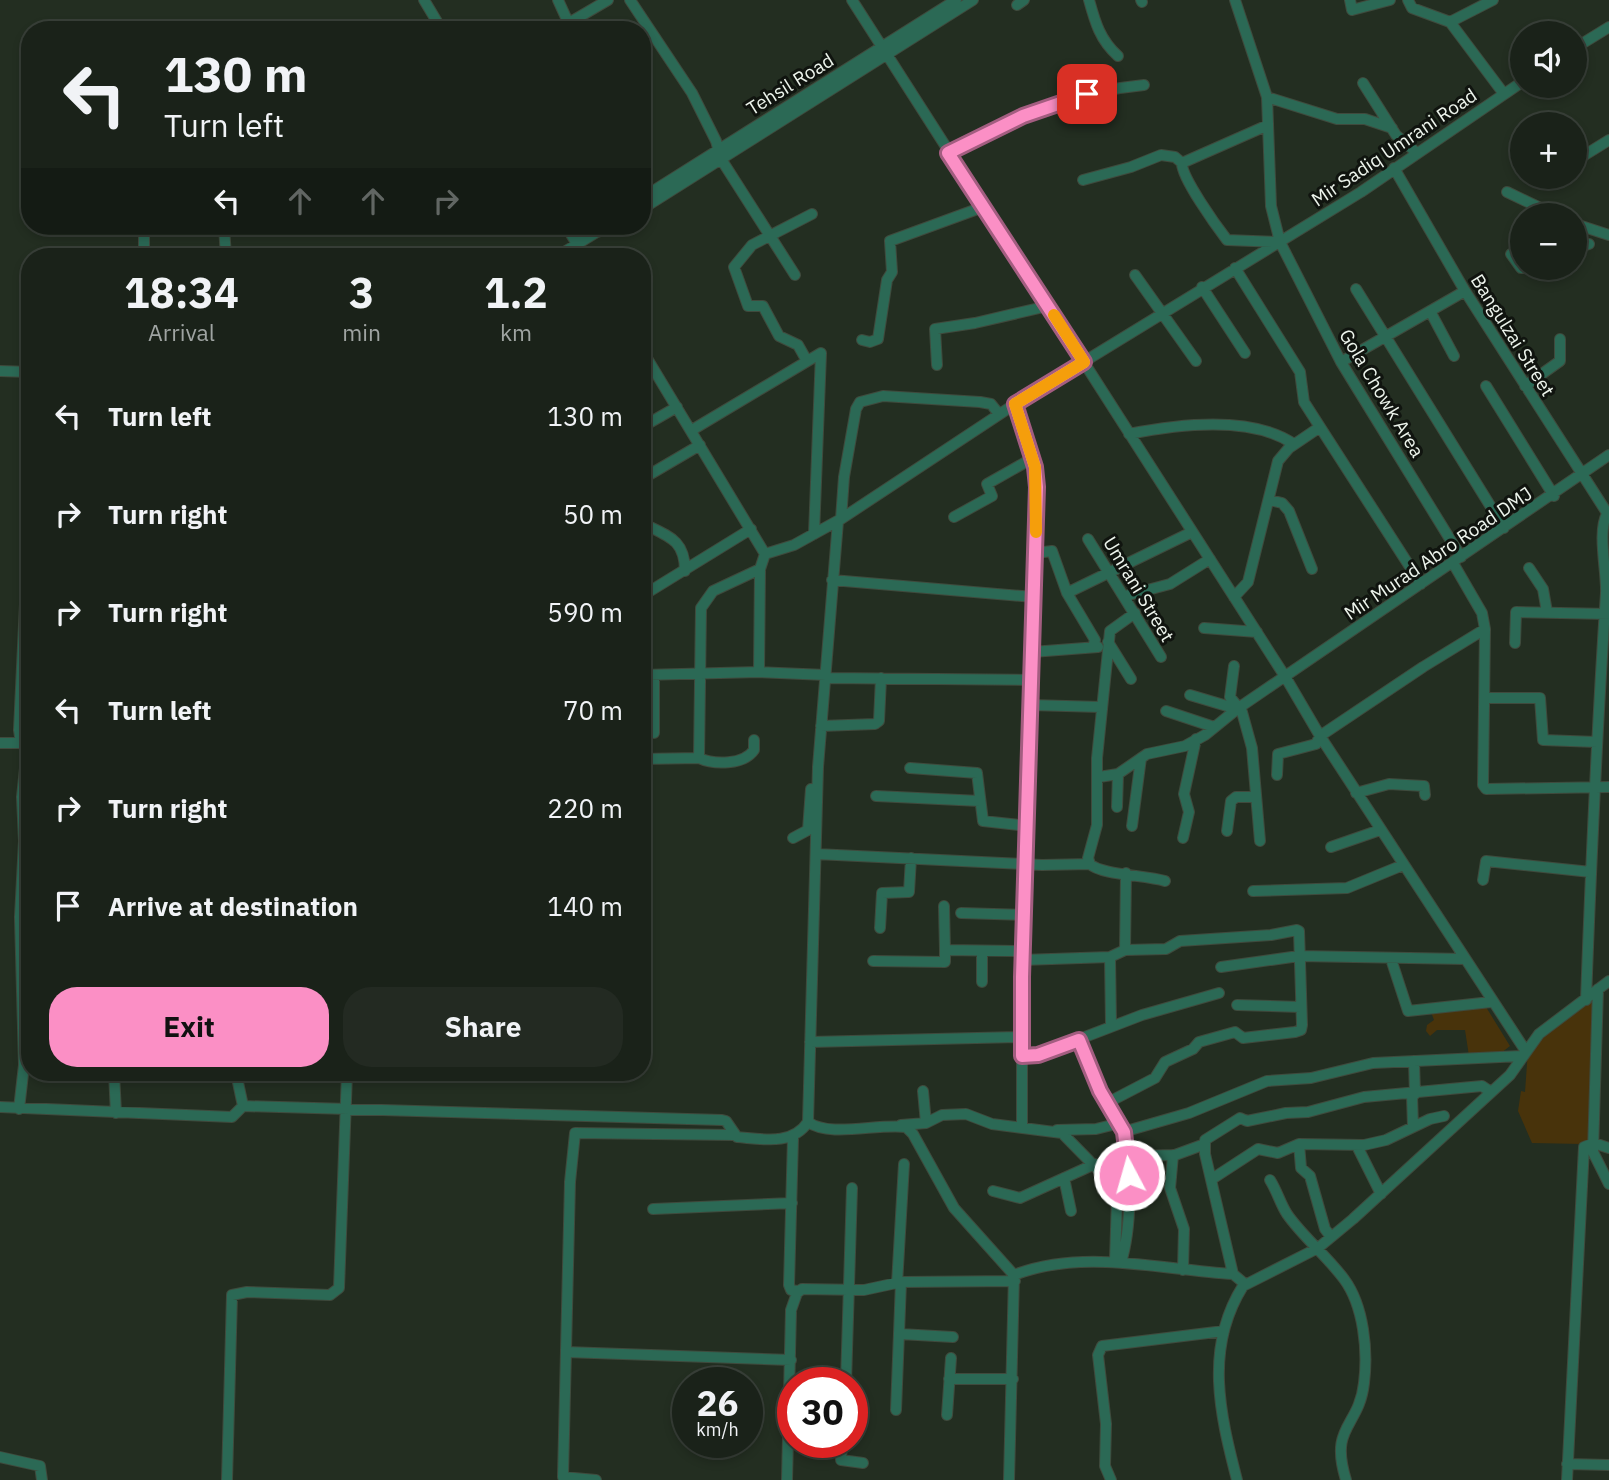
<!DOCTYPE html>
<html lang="en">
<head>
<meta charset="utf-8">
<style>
  :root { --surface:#1a2219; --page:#232a22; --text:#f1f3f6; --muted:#9fa4a2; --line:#383f38; --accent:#fb8fc5 }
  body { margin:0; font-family:"IBM Plex Sans",sans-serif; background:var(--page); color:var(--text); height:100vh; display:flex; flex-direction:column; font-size:26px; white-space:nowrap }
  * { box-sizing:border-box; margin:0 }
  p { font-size:23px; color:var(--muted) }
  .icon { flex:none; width:38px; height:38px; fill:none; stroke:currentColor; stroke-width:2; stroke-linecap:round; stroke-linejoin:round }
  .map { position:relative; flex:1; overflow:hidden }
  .details { position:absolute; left:21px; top:248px; width:630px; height:833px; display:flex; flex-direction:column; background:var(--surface); border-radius:28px; box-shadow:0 4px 10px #0003,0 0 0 2px var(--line) }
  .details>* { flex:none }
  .guide { position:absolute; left:21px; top:21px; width:630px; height:214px; border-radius:28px; box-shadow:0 4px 10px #0003,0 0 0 2px var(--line); background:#1a2219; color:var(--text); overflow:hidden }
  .fabs { position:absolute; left:1510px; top:21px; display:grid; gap:14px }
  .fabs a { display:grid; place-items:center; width:77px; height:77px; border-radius:50%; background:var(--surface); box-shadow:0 4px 10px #0003,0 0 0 2px var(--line); font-size:35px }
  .speed { position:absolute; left:672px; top:1367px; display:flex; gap:14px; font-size:35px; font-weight:700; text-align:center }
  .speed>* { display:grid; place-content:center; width:91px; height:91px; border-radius:50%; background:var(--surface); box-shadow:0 4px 10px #0003,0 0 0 2px var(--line); line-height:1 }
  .speed small { font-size:18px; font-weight:400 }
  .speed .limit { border:10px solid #d22; background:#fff; color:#111 }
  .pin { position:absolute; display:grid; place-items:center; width:60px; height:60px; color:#fff; margin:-30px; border-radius:14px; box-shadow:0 4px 10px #0006 }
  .me { position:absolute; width:77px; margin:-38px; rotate:354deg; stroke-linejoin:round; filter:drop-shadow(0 0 5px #0008) }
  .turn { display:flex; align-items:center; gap:24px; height:147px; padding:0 28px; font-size:32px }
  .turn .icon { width:91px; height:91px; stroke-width:2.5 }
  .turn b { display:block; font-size:49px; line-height:60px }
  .lanes { display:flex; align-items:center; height:66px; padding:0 28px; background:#0003; justify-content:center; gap:35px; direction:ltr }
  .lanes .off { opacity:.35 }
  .eta { display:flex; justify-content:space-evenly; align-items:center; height:119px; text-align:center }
  .eta b { font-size:42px; font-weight:800; line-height:49px }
  .cta { display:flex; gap:14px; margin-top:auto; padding:14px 28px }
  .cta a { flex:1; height:80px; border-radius:28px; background:var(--accent); color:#111; font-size:28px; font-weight:800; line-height:80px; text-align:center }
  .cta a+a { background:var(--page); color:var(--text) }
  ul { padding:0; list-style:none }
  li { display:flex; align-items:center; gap:21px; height:98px; padding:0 28px }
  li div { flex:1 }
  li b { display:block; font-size:26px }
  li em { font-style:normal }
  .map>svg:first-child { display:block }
  .green { fill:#48330b }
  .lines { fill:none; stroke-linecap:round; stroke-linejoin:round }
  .minor-casing { stroke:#3f4a3d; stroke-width:12 }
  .minor { stroke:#2b6955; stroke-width:10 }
  .route-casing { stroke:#a35d80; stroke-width:18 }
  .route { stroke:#fb8fc5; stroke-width:12 }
  .slow { stroke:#f59e0b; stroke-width:12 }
  .labels { text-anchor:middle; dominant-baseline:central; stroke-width:6; stroke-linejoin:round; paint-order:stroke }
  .street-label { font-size:19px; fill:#edf4ec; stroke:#10140f }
</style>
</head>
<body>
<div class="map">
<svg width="1609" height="1480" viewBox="0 0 1609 1480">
  <rect width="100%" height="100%" fill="#232e21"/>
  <path class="green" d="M1594 997 1591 1138 1583 1144 1532 1143 1518 1111 1521 1091 1525 1092 1528 1050 1543 1039 1542 1033Z
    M1486 1007 1510 1046 1501 1053 1469 1056 1465 1030H1437L1430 1036 1426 1031 1427 1025 1434 1020 1431 1012Z"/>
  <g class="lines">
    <defs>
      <path id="minor" d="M424 0 442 30
        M558 0 568 22
        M630 0 692 93 716 141 721 159 795 275
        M852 0 1286 678 1320 736 1525 1050
        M1089 0C1095 22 1100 40 1118 56
        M1141 0 1142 2
        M1235 0 1267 97 1271 206 1280 242 1341 362 1461 557
        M1350 0 1352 10 1390 0
        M1408 0 1412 8 1450 22 1504 94
        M1017 5 1024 0
        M1450 22 1493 0
        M298 30H322
        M557 30 608 0
        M1575 48 1609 27
        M1363 83 1396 135 1417 153
        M1267 97 1337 119H1365L1392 128
        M1268 125 1182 163C1181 177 1217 227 1227 240L1277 242
        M949 153C1020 120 1062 93 1144 85
        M1575 161 1609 140
        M1394 168 1465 291 1609 516
        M1083 180 1131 167 1161 155 1175 157 1182 163
        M1507 192 1555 215
        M642 198 956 0
        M642 209 973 0
        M1575 224 1609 235
        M224 226 226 257
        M566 226 585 257
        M1575 248 1589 244
        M1511 254 1521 268H1528
        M144 257V226
        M282 257V252
        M556 257 597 232 615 226
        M1235 268 1300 372 1304 402 1320 427
        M1135 275 1196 361
        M1202 287 1245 353
        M1356 289 1504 528
        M1430 311 1454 356
        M862 340 870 342 878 339 887 280 892 272 890 241 983 207
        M642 350 765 554
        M807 361 798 345 779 336 763 306H748L734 267 752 245 812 214
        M1341 362 1465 291
        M937 365 935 329 975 323 1048 306
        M0 371 30 372
        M1486 386 1554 496
        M1525 386 1560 361V339
        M1015 404 1035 467 1037 487 1022 977V1127
        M642 427 677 407
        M692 430 821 353 814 534
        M1129 434C1179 424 1251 415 1294 444
        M642 479 700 445
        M29 497H30
        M1270 500 1282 503 1289 511 1312 569
        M642 515 648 526C671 537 685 542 685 571
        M954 517 992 496 987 484 1033 458
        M841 519 844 477 856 409 860 402 883 396 980 402 991 404 999 414
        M1088 539 1161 657
        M1036 553 1052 551 1067 593 1095 640 1093 647
        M1453 563 1482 613 1485 629 1483 785 1486 789 1609 787
        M1529 568 1543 589 1547 612
        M832 580 1034 597
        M1067 593 1192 532
        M642 596 751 529
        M1125 596 1170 584 1210 559
        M1234 597 1248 582 1278 461 1289 448 1320 427 1421 584
        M1204 628 1257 632
        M1108 642 1131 679
        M1515 643 1516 612 1609 614
        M1032 652 1098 647
        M1234 666 1230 697 1242 712 1252 748 1260 841
        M759 672 760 569 765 554 794 545 841 519 1015 404 1361 192 1522 82
        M642 675 759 672 826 675
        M654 676V733
        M826 678 1031 680
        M1190 695 1237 709
        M1484 698H1540L1543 740 1597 742
        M1031 705 1101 707
        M1166 711 1214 727
        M821 726 875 724 879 721 881 678
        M0 743H21
        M699 758C714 765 744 765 754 750V740
        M642 759 699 758 701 608 713 591 760 569
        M910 768 977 773 983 821 1028 826
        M1277 775 1278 754 1316 744 1320 736 1423 667 1485 629
        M1099 777 1118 774 1147 754 1185 746 1205 735 1237 709 1609 455
        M1356 793 1389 784 1424 786 1425 795
        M876 796 980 801
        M1117 807 1118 774
        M1132 826 1141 758
        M1227 831 1231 801 1236 797H1256
        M793 838 808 830 811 789
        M1183 838 1189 812 1184 794 1196 739
        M1331 847 1380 830
        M816 854 1042 865 1090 864C1101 875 1146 875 1165 881
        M1090 864 1088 858 1097 825V758L1110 631 1135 613
        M1483 880 1486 861 1591 872
        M1253 891 1347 888 1403 865
        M944 906 945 950
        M961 913 1024 915
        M880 928 882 893 909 892 911 858
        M982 951V982
        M1110 957 1111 1025
        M1391 959 1408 1011 1491 1002
        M1022 960 1110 957 1125 950 1126 873
        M873 961 945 962V950L1023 951
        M1221 967 1299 956 1465 959
        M1598 989 1593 1152 1609 1184
        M1586 1000C1591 864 1597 729 1606 593 1607 573 1597 531 1607 514
        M1237 1005 1301 1007
        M1079 1040C1087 1058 1093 1077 1102 1095 1109 1107 1120 1119 1124 1133 1133 1165 1131 1231 1121 1262
        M810 1042 1022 1037
        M1022 1057 1038 1055 1142 1015 1219 993
        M1414 1061 1415 1094
        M114 1073 116 1113
        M236 1073 243 1106
        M923 1091 926 1123
        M1412 1095 1413 1127
        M1107 1103 1155 1078 1165 1062 1193 1049 1199 1042 1235 1032 1243 1038 1295 1032 1301 1030 1302 1025 1299 931 1297 930 1271 935 1180 941 1166 949 1125 950
        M0 1107 232 1117 243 1106 722 1120 726 1121 737 1137C762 1139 792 1146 808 1122L818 767 838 521
        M19 1109 24 1065 20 917 24 841 22 797 27 749 21 743 19 730 26 583
        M808 1122C830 1138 878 1123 906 1127L913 1134 954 1208 1014 1275 1009 1480
        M901 1125 926 1123 942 1115 966 1114 992 1124 1062 1133 1113 1185 1117 1199 1115 1260
        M1057 1130 1096 1129 1120 1123
        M1123 1132 1189 1113 1267 1081 1311 1078 1373 1063 1521 1056
        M793 1138 789 1285 791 1290 799 1291
        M1299 1144 1301 1168 1310 1176 1325 1229 1331 1237
        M1357 1146 1381 1194
        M1173 1155 1170 1188 1184 1229 1183 1270
        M1127 1156 1175 1155 1205 1144
        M1064 1178 1071 1211
        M1212 1179 1258 1149 1278 1153 1299 1144 1364 1145 1386 1140 1430 1119 1444 1116
        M1270 1180C1277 1191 1280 1203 1287 1214 1303 1237 1327 1256 1344 1279 1364 1306 1368 1351 1364 1383 1359 1428 1329 1425 1346 1480
        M993 1191 1020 1198 1095 1164
        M653 1209 792 1203
        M1014 1275C1084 1248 1161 1270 1233 1274
        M897 1284 904 1164
        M1245 1284 1233 1274 1205 1154V1140L1240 1118 1247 1121 1286 1113 1308 1112 1364 1097 1482 1086 1491 1092
        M900 1334 953 1337
        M566 1352 791 1360
        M949 1379H1013
        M846 1382 852 1188
        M896 1410 901 1282
        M947 1415 951 1358
        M842 1442 841 1460 863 1463
        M0 1457 40 1466 42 1480
        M1567 1464 1609 1465
        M227 1480 232 1295 247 1292 330 1295 339 1288 347 1073
        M596 1480 563 1477 570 1182 575 1133 734 1135
        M787 1480 791 1310 797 1293 802 1289 864 1290 901 1282 1015 1281
        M1111 1480 1105 1466 1106 1424 1098 1355 1102 1346 1224 1331
        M1237 1480C1220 1414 1204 1348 1243 1286L1318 1248 1353 1219 1510 1075 1539 1034 1609 981
        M1567 1480 1584 1147 1594 1143 1609 1148"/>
    </defs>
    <use href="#minor" class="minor-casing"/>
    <use href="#minor" class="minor"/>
  </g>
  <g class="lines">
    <defs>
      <path id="route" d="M1087 94 1023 116 948 153 1084 362 1015 404 1035 467 1037 487 1022 977V1056L1038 1055 1079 1040 1100 1091 1124 1132 1129 1175"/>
    </defs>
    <use href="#route" class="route-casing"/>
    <use href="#route" class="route"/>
    <path class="slow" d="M1036 532 1035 467 1015 404 1084 362 1054 315"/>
  </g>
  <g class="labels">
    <g class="street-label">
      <text transform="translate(790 84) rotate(-32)">Tehsil Road</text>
      <text transform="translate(1394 147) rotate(-34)">Mir Sadiq Umrani Road</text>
      <text transform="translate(1513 335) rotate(58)">Bangulzai Street</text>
      <text transform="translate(1382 393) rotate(59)">Gola Chowk Area</text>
      <text transform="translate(1438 553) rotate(-34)">Mir Murad Abro Road DMJ</text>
      <text transform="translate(1139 589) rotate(59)">Umrani Street</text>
    </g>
  </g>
</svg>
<div class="fabs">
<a><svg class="icon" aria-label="sound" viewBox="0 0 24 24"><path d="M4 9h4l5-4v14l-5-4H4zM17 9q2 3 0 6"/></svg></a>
<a>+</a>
<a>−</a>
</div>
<div class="speed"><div>26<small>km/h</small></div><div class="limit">30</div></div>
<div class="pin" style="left:1087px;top:94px;background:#d93025"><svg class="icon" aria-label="arrive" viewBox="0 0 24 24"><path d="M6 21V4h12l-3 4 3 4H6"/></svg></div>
<svg class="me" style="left:1129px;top:1175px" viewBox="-20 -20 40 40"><circle r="17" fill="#fb8fc5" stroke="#fff" stroke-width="3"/><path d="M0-11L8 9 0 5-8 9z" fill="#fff"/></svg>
<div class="guide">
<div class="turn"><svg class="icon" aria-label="left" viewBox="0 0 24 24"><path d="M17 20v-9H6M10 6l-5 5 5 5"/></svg><div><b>130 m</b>Turn left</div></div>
<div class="lanes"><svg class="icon" aria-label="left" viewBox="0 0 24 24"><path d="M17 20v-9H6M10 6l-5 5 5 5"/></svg><svg class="icon off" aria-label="ahead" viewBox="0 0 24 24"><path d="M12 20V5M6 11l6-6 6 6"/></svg><svg class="icon off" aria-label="ahead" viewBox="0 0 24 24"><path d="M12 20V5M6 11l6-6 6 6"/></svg><svg class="icon off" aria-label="right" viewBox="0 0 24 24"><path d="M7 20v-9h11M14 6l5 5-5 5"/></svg></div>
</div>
<section class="details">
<div class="eta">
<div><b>18:34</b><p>Arrival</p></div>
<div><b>3</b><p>min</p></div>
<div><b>1.2</b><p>km</p></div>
</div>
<ul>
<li><svg class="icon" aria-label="left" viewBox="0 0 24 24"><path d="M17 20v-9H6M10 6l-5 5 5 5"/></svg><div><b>Turn left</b></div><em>130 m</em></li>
<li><svg class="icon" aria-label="right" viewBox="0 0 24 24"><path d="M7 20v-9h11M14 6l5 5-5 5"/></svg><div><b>Turn right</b></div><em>50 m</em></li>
<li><svg class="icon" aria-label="right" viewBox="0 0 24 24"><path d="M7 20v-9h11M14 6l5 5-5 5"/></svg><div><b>Turn right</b></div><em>590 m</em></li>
<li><svg class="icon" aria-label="left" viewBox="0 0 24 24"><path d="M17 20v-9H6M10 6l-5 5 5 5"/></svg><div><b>Turn left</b></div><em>70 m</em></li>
<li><svg class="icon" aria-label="right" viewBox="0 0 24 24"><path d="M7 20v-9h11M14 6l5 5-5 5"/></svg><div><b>Turn right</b></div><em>220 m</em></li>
<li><svg class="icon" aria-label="arrive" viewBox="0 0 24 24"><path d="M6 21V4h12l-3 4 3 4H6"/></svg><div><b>Arrive at destination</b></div><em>140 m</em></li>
</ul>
<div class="cta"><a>Exit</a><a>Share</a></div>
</section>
</div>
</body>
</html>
